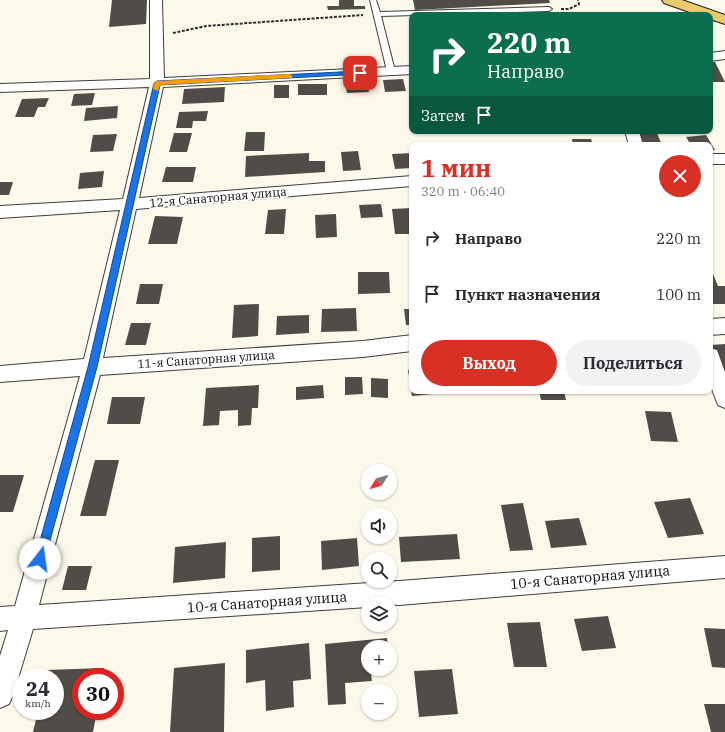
<!DOCTYPE html>
<html lang="ru">
<head>
<meta charset="utf-8">
<style>
  :root { --surface:#fff; --page:#f2f2f3; --text:#2b2b33; --muted:#7c7c81; --accent:#d93025 }
  body { margin:0; font-family:"IBM Plex Serif",serif; background:var(--page); color:var(--text); height:100vh; display:flex; flex-direction:column; font-size:15px; white-space:nowrap }
  * { box-sizing:border-box; margin:0 }
  p { font-size:13px; color:var(--muted) }
  .icon { flex:none; width:22px; height:22px; fill:none; stroke:currentColor; stroke-width:2; stroke-linecap:round; stroke-linejoin:round }
  .map { position:relative; flex:1; overflow:hidden }
  .details { position:absolute; left:409px; top:142px; width:304px; height:252px; display:flex; flex-direction:column; background:var(--surface); border-radius:8px; box-shadow:0 1px 3px #0004 }
  .details>* { flex:none }
  .top-card { position:absolute; left:409px; top:12px; width:304px; height:122px; border-radius:8px; box-shadow:0 1px 3px #0004; background:#0b6e4f; color:#fff; overflow:hidden }
  .needle { width:26px; rotate:233deg }
  .controls { position:absolute; left:361px; top:464px; display:grid; gap:8px }
  .controls a { display:grid; place-items:center; width:36px; height:36px; border-radius:50%; background:var(--surface); box-shadow:0 1px 3px #0004; font-size:20px }
  .speed { position:absolute; left:12px; top:668px; display:flex; gap:8px; font-size:20px; font-weight:700; text-align:center }
  .speed>* { display:grid; place-content:center; width:52px; height:52px; border-radius:50%; background:var(--surface); box-shadow:0 1px 3px #0004; line-height:1 }
  .speed small { font-size:10px; font-weight:400 }
  .speed .limit { border:6px solid #d22; background:#fff; color:#111 }
  .pin { position:absolute; display:grid; place-items:center; width:34px; height:34px; color:#fff; margin:-17px; border-radius:8px; box-shadow:0 2px 6px #0006 }
  .me { position:absolute; width:44px; margin:-22px; rotate:15deg; stroke-linejoin:round; filter:drop-shadow(0 0 3px #0008) }
  .turn { display:flex; align-items:center; gap:14px; height:84px; padding:0 12px; font-size:18px }
  .turn .icon { width:52px; height:52px; stroke-width:2.5 }
  .turn b { display:block; font-size:28px; line-height:34px }
  .then { display:flex; align-items:center; height:38px; padding:0 12px; background:#0003; gap:8px; font-size:15px }
  .round { display:grid; place-items:center; flex:none; width:42px; height:42px; border-radius:21px; background:var(--page) }
  .summary { display:flex; align-items:center; justify-content:space-between; height:68px; padding:0 12px }
  h1 { font-size:24px; font-weight:700; line-height:30px; color:var(--accent) }
  .primary-button { display:flex; gap:8px; margin-top:auto; padding:8px 12px }
  .primary-button a { flex:1; height:46px; border-radius:24px; background:var(--accent); color:#fff; font-size:16px; font-weight:700; line-height:46px; text-align:center }
  .primary-button a+a { background:var(--page); color:var(--text) }
  ul { padding:0; list-style:none }
  li { display:flex; align-items:center; gap:12px; height:56px; padding:0 12px }
  li div { flex:1 }
  li b { display:block; font-size:15px }
  li em { font-style:normal }
  .map>svg:first-child { display:block }
  .building { fill:#524c48 }
  .lines { fill:none; stroke-linecap:round; stroke-linejoin:round }
  .service-casing { stroke:#3d3d3d; stroke-width:2 }
  .minor-casing { stroke:#3d3d3d; stroke-width:2 }
  .primary-casing { stroke:#1b1b1b; stroke-width:2 }
  .path { stroke:#2c2c2c; stroke-width:2; stroke-dasharray:3 1.5; stroke-linecap:butt }
  .service { fill:#fff; fill-rule:evenodd }
  .minor { fill:#fff; fill-rule:evenodd }
  .primary { fill:#eaca6d; fill-rule:evenodd }
  .route { fill:#1a73e8; stroke:#114b97 }
  .slow { fill:#f59e0b }
  .labels { text-anchor:middle; dominant-baseline:central; stroke-width:4; stroke-linejoin:round; paint-order:stroke }
  .street-label { font-size:12px; fill:#0a0a0a; stroke:#fff }
  .near-street-label { font-size:14px; fill:#0a0a0a; stroke:#fff }
</style>
</head>
<body>
<div class="map">
<svg width="725" height="732" viewBox="0 0 725 732">
  <rect width="100%" height="100%" fill="#fdf9ea"/>
  <path class="building" d="M112 0H147L146 24 109 27Z
    M339 0H354V6H365V9L328 10 327 6H339Z
    M413 0H549L550 3 415 10Z
    M710 62H715L725 82H712L710 77Z
    M403 79 406 91 385 92 383 80Z
    M367 81 369 92 347 93 345 82Z
    M298 84H327V95H298Z
    M274 85H289V98H274Z
    M225 87 224 102 182 104 184 89Z
    M95 93 92 105 71 106 74 94Z
    M49 98 45 107H38L34 117H15L22 99Z
    M118 106 117 118 84 121 86 108Z
    M208 111 206 121H193L192 128H176L179 112Z
    M246 132H265L264 151H244Z
    M174 133H192L187 152H169Z
    M635 133H657L662 145H639Z
    M117 134 113 151 90 152 93 135Z
    M706 135 715 150 710 151V145H691L686 137Z
    M572 139H591L593 145H573Z
    M358 151 361 170 343 171 341 152Z
    M309 153V161H325V172L245 177 246 156Z
    M412 153V168L395 169 392 154Z
    M166 167H196L193 182H162Z
    M104 171 102 187 78 189 80 173Z
    M0 182H13L9 195H0Z
    M381 204 383 217 361 218 359 205Z
    M412 208V234H395L392 209Z
    M286 209 284 234H265L268 210Z
    M336 214 337 237 316 238 315 215Z
    M155 216 183 217 177 244H148Z
    M358 272H389L390 293 358 294Z
    M710 274H713L718 286H725V304H710Z
    M140 284H163L159 304H136Z
    M259 304 258 336 232 338 234 305Z
    M356 308 357 331 321 332 322 309Z
    M404 309H412V325H406Z
    M309 315V333L276 335 277 316Z
    M131 323H151L146 345H125Z
    M725 344V382L710 347V345Z
    M408 370H412V390H411Z
    M345 377H362L363 394 345 395Z
    M371 378 388 379V398L371 397Z
    M259 385 258 408H252L251 425 238 426V410L220 411 219 425 203 426 206 388Z
    M323 385 324 398 296 400V387Z
    M411 391H444V393L412 396Z
    M474 391H497V392L474 394Z
    M539 391H564L566 400H541Z
    M112 397H145L140 424H107Z
    M645 411 671 412 678 442 651 441Z
    M95 460H119L106 516H80Z
    M0 475H24L13 512H0Z
    M690 498 704 534 668 538 654 502Z
    M523 503 533 550 510 551 501 505Z
    M579 518 587 545 551 548 545 521Z
    M457 534 460 559 401 562 399 537Z
    M280 536V570L252 572V538Z
    M357 538 359 566 322 570 321 541Z
    M226 542 225 578 173 583 175 547Z
    M68 566H92L86 590H62Z
    M608 616 616 648 582 651 574 619Z
    M540 622 547 667H514L507 623Z
    M704 628 725 629V668L712 667Z
    M387 638 388 647H368V669H390V671L371 673 372 681 345 683 346 704 328 705 325 644Z
    M309 643 311 679 293 681 294 707 266 711 265 680 246 683V650Z
    M225 663 224 732H170L174 668Z
    M104 668 103 677H81V711H97L93 732H33L38 711H55V677H45L46 670Z
    M452 669 458 714 419 717 414 671Z
    M704 704H725V732H711Z"/>
  <g class="lines">
    <defs>
      <path id="service" d="M370 0H376L380 12 549 7 552 9 549 11 381 16 395 71 391 73 387 71Z"/>
      <path id="minor" d="M150 0H162L164 78 412 66V74L163 87 139 198 412 176V186L136 209 103 358 363 341 412 335V351L363 357 100 375 39 605 399 581 725 556V578L399 605 368 603V607L33 629 13 695 9 704 0 708V656L8 630 0 631V607L15 606 80 376 0 382V366L84 359 120 210 0 218V206L123 199 149 87 0 92V84L150 79Z
        M725 51V59L710 61V53Z
        M625 131H639L643 145H629Z
        M710 154H725V164H710Z
        M725 318V334L710 335V319Z
        M710 348 717 350 725 372V408L718 405 710 384Z"/>
      <path id="primary" d="M662 0H682L725 15V24L710 19V15H698L664 3Z"/>
    </defs>
    <use href="#service" class="service-casing"/>
    <use href="#minor" class="minor-casing"/>
    <use href="#primary" class="primary-casing"/>
    <path class="path" d="M561 9H569L579 4 578 0
      M173 33 206 26 363 15"/>
    <use href="#service" class="service"/>
    <use href="#minor" class="minor"/>
    <use href="#primary" class="primary"/>
  </g>
  <path class="route" d="M360 71H362V74L160 85 97 367 45 559 44 563 40 564 36 563 35 559 88 367 154 83 157 81Z"/>
  <path class="slow" d="M289 74 292 75V78L160 85 158 91 153 89 154 83 157 81Z"/>
  <g class="labels">
    <g class="street-label">
      <text transform="translate(218 197) rotate(-5)">12-я Санаторная улица</text>
      <text transform="translate(206 359) rotate(-4)">11-я Санаторная улица</text>
    </g>
    <g class="near-street-label">
      <text transform="translate(590 577) rotate(-5)">10-я Санаторная улица</text>
      <text transform="translate(267 602) rotate(-4)">10-я Санаторная улица</text>
    </g>
  </g>
</svg>
<div class="controls">
<a><svg class="needle" viewBox="-14 -14 28 28"><path d="M0-13l5 13h-10z" fill="#e53935"/><path d="M0 13l5-13h-10z" fill="#7c7c81"/></svg></a>
<a><svg class="icon" aria-label="sound" viewBox="0 0 24 24"><path d="M4 9h4l5-4v14l-5-4H4zM17 9q2 3 0 6"/></svg></a>
<a><svg class="icon" aria-label="search" viewBox="0 0 24 24"><circle cx="10" cy="10" r="6"/><path d="M15 15l6 6"/></svg></a>
<a><svg class="icon" aria-label="layers" viewBox="0 0 24 24"><path d="M12 4l9 5-9 5-9-5zM3 14l9 5 9-5"/></svg></a>
<a>+</a>
<a>−</a>
</div>
<div class="speed"><div>24<small>km/h</small></div><div class="limit">30</div></div>
<div class="pin" style="left:360px;top:73px;background:#d93025"><svg class="icon" aria-label="arrive" viewBox="0 0 24 24"><path d="M6 21V4h12l-3 4 3 4H6"/></svg></div>
<svg class="me" style="left:40px;top:559px" viewBox="-20 -20 40 40"><circle r="19" fill="#fff"/><path d="M0-13L10 11 0 6-10 11z" fill="#1a73e8"/></svg>
<div class="top-card">
<div class="turn"><svg class="icon" aria-label="right" viewBox="0 0 24 24"><path d="M7 20v-9h11M14 6l5 5-5 5"/></svg><div><b>220 m</b>Направо</div></div>
<div class="then">Затем<svg class="icon" aria-label="arrive" viewBox="0 0 24 24"><path d="M6 21V4h12l-3 4 3 4H6"/></svg></div>
</div>
<section class="details">
<div class="summary"><div><h1>1 мин</h1><p>320 m · 06:40</p></div><a class="round" style="background:#d93025;color:#fff"><svg class="icon" aria-label="close" viewBox="0 0 24 24"><path d="M6 6l12 12M18 6L6 18"/></svg></a></div>
<ul>
<li><svg class="icon" aria-label="right" viewBox="0 0 24 24"><path d="M7 20v-9h11M14 6l5 5-5 5"/></svg><div><b>Направо</b></div><em>220 m</em></li>
<li><svg class="icon" aria-label="arrive" viewBox="0 0 24 24"><path d="M6 21V4h12l-3 4 3 4H6"/></svg><div><b>Пункт назначения</b></div><em>100 m</em></li>
</ul>
<div class="primary-button"><a>Выход</a><a>Поделиться</a></div>
</section>
</div>
</body>
</html>
